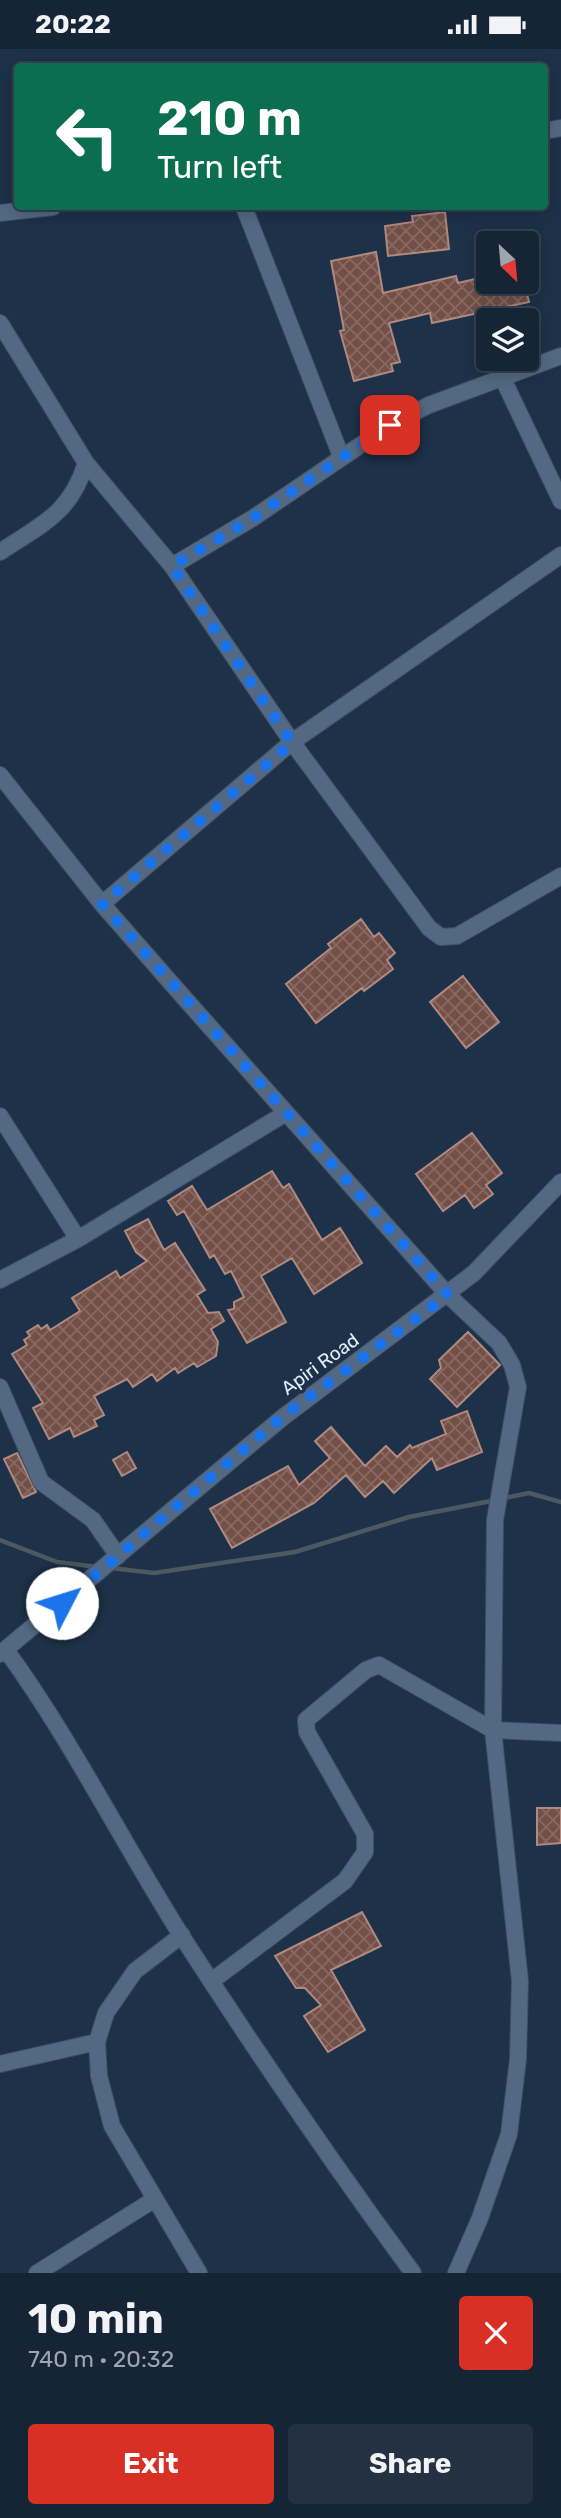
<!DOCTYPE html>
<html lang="en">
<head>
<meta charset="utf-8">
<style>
  :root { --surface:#162536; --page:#233142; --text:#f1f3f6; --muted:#9ea5ad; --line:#354251; --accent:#d93025 }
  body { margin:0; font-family:Rubik,sans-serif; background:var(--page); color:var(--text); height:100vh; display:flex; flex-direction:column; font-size:26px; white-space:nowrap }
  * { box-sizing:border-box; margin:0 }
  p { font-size:23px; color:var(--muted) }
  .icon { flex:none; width:38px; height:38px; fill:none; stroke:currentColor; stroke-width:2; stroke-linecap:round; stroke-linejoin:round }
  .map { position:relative; height:2224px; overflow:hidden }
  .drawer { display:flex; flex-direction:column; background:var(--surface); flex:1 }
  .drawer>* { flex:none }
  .banner { position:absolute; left:14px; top:14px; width:534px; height:147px; border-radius:7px; box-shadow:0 4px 18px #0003,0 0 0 2px var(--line); background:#0b6e4f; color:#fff; overflow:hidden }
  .needle { width:46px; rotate:154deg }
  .fabs { position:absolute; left:476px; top:182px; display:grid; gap:14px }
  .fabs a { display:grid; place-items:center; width:63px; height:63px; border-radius:7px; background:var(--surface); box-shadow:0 4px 18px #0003,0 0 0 2px var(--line); font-size:35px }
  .pin { position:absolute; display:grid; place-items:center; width:60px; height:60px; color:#fff; margin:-30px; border-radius:14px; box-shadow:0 4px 10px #0006 }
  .me { position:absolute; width:77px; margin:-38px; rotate:50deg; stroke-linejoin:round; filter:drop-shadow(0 0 5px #0008) }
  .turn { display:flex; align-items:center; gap:24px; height:147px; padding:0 28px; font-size:32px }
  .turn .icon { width:91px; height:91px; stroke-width:2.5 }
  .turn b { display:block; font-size:49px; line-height:60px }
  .round { display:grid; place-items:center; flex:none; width:74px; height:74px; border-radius:7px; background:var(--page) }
  .headline { display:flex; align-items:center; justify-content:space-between; height:119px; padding:0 28px }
  h1 { font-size:42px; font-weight:700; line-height:52px }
  .primary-button { display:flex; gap:14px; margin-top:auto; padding:14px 28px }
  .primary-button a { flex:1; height:80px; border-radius:7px; background:var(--accent); color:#fff; font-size:28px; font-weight:700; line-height:80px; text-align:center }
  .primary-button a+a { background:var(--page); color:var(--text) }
  .status { display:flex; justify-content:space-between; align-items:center; height:49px; padding:0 35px; background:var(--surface); direction:ltr }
  .status svg { height:19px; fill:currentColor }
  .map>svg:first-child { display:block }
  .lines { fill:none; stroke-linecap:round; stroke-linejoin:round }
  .stream { stroke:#4c5961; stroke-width:4.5 }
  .building { fill:url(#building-cross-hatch); stroke:#b0897f; stroke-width:2 }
  .minor-casing { stroke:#3f4f64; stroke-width:18 }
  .minor { stroke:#536983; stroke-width:16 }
  .route { stroke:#1a73e8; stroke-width:12; stroke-dasharray:0 21.6 }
  .labels { text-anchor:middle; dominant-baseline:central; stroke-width:7; stroke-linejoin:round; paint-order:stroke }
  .street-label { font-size:19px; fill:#e0ecfc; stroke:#1d3148 }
</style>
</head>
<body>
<div class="status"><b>20:22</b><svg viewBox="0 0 49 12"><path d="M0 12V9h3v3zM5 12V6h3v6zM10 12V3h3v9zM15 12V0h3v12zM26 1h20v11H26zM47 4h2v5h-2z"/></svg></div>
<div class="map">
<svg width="561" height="2224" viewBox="0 0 561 2224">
  <defs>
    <pattern id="building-cross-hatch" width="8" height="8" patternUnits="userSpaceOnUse" patternTransform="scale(1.75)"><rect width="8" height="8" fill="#735047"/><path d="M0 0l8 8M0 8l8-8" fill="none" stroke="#876962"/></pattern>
  </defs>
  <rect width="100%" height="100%" fill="#1d3148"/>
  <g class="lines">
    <path class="stream" d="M504 1449 529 1444 561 1453
      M0 1491 57 1513 98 1518
      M111 1519 154 1524 295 1503 409 1468 496 1451"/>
  </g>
  <path class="building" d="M445 163 449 200 388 207 385 177 413 173 412 167Z
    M376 203 383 244 456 227 458 234 488 227V233H524L529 253 432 274 430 264 389 274 400 313 391 315 393 322 354 332 340 282 344 281 331 212Z
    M361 870 374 888 379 884 395 904 387 911 393 920 364 942 362 939 316 974 286 935 331 899 328 895Z
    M463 927 499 973 466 999 430 953Z
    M472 1084 502 1124 486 1136 493 1145 474 1159 465 1146 443 1162 416 1125Z
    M272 1122 283 1139 289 1135 322 1191 340 1179 362 1214 314 1245 292 1209 261 1227 286 1273 247 1294 228 1261 234 1260V1253L244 1248 231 1222 225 1225 214 1206 210 1209 184 1162 177 1166 168 1152 192 1137 207 1161Z
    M148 1170 164 1201 175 1194 205 1241 197 1246 208 1264 219 1263 224 1272 211 1280 218 1293 216 1307 197 1318 194 1314 178 1324 175 1319 157 1332 152 1325 133 1338 127 1330 94 1347 104 1366 94 1371 97 1377 74 1388 70 1379 49 1390 33 1359 43 1354 12 1305 27 1296 24 1291 30 1287 27 1283 38 1276 41 1280 47 1276 50 1281 80 1262 72 1249 116 1222 120 1229 147 1212 136 1203 125 1182Z
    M468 1283 500 1316 457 1358 430 1330 441 1319 439 1311Z
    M467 1362 482 1403 437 1421 432 1409 394 1444 383 1432 365 1448 346 1426 314 1454 232 1499 210 1460 288 1417 299 1436 330 1409 315 1392 331 1378 365 1417 386 1397 397 1408 410 1396 412 1399 446 1385 441 1372Z
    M127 1403 136 1419 122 1427 113 1411Z
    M17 1404 36 1443 23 1449 4 1410Z
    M537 1759H561V1794L537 1796Z
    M362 1863 381 1897 331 1921 365 1981 328 2003 304 1967 321 1956 305 1939H296L275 1907Z"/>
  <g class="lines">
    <defs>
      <path id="minor" d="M544 82 561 79
        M244 158 341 407
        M0 164 53 158
        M0 274 86 414C70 465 42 475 0 503
        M503 330 561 452
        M86 414 172 517 292 693 429 879 441 888 457 887 561 827
        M172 517 253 469 390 376 429 356 561 307
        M0 726 102 855 179 943 448 1246 499 1294 512 1316 518 1338 495 1471 493 1681 520 1932 518 2010 509 2085 480 2169 456 2224
        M102 855 292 693 561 506
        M0 1067 78 1190
        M0 1231 78 1190 286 1064
        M0 1338 41 1433 93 1471 118 1507
        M6 1601C72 1692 121 1791 181 1886 255 2001 332 2114 413 2224
        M0 1605 282 1369 474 1224 561 1133
        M182 1886 135 1922 106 1964 97 1993 99 2027 112 2077 199 2224
        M213 1931 345 1832 365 1803V1785L307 1683 306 1671 366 1621 379 1616 493 1681 561 1684
        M0 2015 97 1993
        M37 2224 155 2150"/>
    </defs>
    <use href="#minor" class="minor-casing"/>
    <use href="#minor" class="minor"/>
  </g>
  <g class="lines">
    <path class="route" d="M62 1554 282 1368 448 1246 102 855 292 694 172 517 253 469 390 376"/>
  </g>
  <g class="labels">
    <g class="street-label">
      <text transform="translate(320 1315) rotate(-36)">Apiri Road</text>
    </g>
  </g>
</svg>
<div class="fabs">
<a><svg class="needle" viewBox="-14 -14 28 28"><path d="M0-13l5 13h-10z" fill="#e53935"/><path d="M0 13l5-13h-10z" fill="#9ea5ad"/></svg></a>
<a><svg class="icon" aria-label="layers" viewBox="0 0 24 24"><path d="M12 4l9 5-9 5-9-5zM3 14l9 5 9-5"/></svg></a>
</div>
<div class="pin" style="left:390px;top:376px;background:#d93025"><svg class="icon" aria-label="arrive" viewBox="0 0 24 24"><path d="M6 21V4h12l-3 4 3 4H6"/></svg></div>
<svg class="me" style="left:62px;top:1554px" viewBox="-20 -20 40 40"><circle r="19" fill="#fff"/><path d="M0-13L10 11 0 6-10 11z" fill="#1a73e8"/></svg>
<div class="banner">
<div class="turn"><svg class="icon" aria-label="left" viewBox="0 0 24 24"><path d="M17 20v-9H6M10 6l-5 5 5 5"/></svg><div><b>210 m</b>Turn left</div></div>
</div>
</div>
<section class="drawer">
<div class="headline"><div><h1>10 min</h1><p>740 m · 20:32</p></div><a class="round" style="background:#d93025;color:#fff"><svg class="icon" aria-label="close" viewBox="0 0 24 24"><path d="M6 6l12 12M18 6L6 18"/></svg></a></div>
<div class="primary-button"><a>Exit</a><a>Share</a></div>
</section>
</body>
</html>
